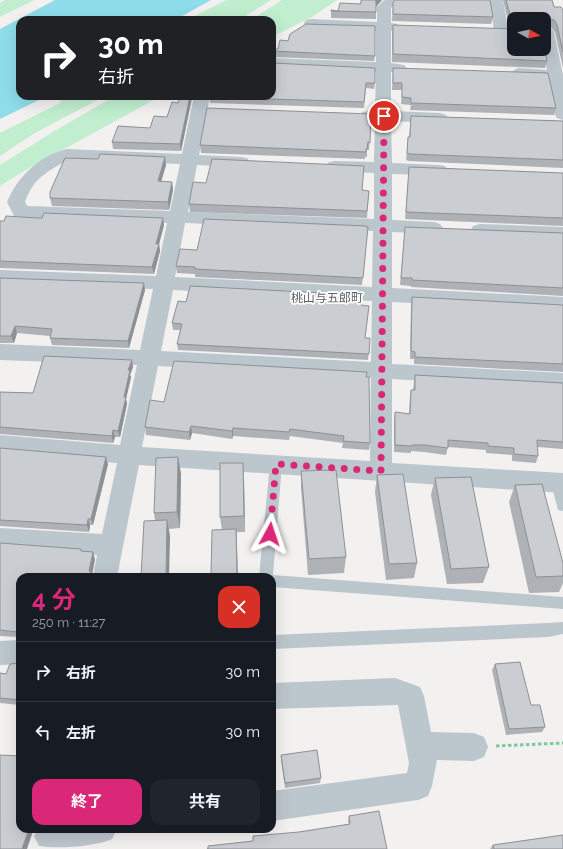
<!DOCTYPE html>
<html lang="ja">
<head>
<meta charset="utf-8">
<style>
  :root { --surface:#171b24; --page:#20242c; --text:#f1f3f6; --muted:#9ea1a6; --line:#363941; --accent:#db2777 }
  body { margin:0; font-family:Raleway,"Noto Sans JP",sans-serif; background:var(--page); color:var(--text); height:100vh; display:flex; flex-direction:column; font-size:15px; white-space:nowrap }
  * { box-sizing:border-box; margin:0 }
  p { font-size:13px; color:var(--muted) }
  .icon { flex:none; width:22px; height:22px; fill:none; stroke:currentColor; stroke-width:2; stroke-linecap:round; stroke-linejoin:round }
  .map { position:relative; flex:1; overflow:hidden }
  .details { position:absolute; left:16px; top:573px; width:260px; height:260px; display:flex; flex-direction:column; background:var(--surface); border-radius:12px; box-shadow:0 4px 16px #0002 }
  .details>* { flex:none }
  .banner { position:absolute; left:16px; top:16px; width:260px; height:84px; border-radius:12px; box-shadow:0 4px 16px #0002; background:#202124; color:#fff; overflow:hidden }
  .needle { width:26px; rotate:98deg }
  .tools { position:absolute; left:507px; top:12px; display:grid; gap:8px }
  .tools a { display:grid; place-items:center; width:44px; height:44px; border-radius:8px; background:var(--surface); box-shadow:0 4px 16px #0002; font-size:20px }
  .pin { position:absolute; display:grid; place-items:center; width:34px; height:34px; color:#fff; margin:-17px; border:2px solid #fff; border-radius:50%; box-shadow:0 1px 4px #0007 }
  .me { position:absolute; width:44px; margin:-22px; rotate:5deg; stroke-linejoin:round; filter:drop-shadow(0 0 3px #0008) }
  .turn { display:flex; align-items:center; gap:14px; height:84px; padding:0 16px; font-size:18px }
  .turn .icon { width:52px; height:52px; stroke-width:2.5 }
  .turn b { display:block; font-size:28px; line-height:34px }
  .round { display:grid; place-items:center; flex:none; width:42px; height:42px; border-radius:12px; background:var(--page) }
  .overview { display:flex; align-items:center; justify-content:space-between; height:68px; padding:0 16px }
  h1 { font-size:24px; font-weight:700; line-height:30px; color:var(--accent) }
  .cta { display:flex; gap:8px; margin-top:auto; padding:8px 16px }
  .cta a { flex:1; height:46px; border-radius:12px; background:var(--accent); color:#fff; font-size:16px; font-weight:700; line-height:46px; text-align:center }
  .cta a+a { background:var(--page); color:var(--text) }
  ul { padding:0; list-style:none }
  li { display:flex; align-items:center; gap:12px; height:60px; padding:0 16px; border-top:1px solid var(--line) }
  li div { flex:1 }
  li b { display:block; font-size:15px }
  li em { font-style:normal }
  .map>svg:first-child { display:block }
  .green { fill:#c0eecf }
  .water { fill:#8fddea }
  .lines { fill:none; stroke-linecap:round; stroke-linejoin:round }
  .path { stroke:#79cc9e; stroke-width:3; stroke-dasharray:3.5 2.5; stroke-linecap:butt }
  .lane { fill:#bcc6cd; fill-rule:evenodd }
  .street { fill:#bcc6cd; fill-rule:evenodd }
  .wall { fill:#aeb1b5 }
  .shaded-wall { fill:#8d9094 }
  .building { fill:#caced3; stroke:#8d9094 }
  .route { stroke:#db2777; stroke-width:7; stroke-dasharray:0 12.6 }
  .labels { text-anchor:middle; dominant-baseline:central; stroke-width:3.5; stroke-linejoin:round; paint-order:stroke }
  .neighbourhood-label { font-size:12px; fill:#5d6165; stroke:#fff }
</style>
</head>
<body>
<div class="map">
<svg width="563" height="849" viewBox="0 0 563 849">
  <rect width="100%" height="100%" fill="#f3f0f0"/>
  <path class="green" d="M5 0H34L0 17V3Z
    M226 0H271L239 20H187Z
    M282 0H337L312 17 272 37V20H251Z
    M54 96H105L33 134 0 156V133L62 102Z
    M115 96H161L24 171 0 186V165L56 130Z"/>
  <path class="water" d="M55 0H211L175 20H20V96L45 97 0 119V29Z"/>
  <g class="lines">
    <path class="path" d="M496 746 563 743"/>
    <path class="lane" d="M276 459 280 460 282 464 273 575 563 597V609L272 587V577H259L270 464 272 460Z
      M557 478 561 479 563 482V511L558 510 551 483 553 479Z
      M563 622V634L548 637 272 649V635L548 623Z"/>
    <path class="street" d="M384 0H400L391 8V23L397 24 399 27 397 30 391 31V63L404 65 407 68 404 71 391 72V111L440 113 446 115 448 118 446 121 440 123 391 121 392 163 439 165 445 166 448 170 445 174 439 175 392 174V220L434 222 440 224 443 228 440 232 434 234 392 232V288L563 297V311L392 302V364L563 373V389L392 379V463L563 473V493L139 465 117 577H93L97 555 0 548V528L102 534 117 463 0 453V435L120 445 137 365 0 360V344L140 350 153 289 0 284V270L156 276 167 223 20 218 14 216 7 202C18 176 39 156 67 149L182 154 194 96H210L199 155 241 157 247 158 250 162 247 166 241 167 197 165 188 212 374 219V173L335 171 329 170 326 166 329 162 335 161 374 162 375 120 362 118 360 115 362 112 375 110 376 72 272 68V58L376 62V31L311 27 306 26 304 23 306 20 311 19 377 22V7ZM70 159 180 164 170 211 27 206 25 202C34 177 48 171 70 159ZM185 223 373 231 372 287 175 277ZM173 290 372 301 371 362 161 351ZM158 366 371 378 370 461 142 447Z
      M489 0H503L508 30 506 33 501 34 496 33 494 30Z
      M544 28 552 29 554 32 563 75V120L557 118 555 115 548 79 514 76 511 73 514 70 519 68 547 70 543 49H544Z
      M480 224 563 227V239L480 236 473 234 471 230 473 226Z
      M20 640V664L0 665V641Z
      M395 678 420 687 424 696 431 732 474 733 484 737 488 747 484 757 474 761 437 760 432 786 428 796 418 800 272 821V791L407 773 409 763 398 705 272 709V683Z
      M37 829H117L112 839C95 847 56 849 39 846L34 836Z"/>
  </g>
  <path class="wall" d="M361 0H382L376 6V19L331 18V10L338 11 361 4Z
    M503 0H552L554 7 563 10V68L555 32 552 28 544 27 514 19V26L509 25Z
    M393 2 493 17 491 24 392 21Z
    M393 25 547 61 545 68 392 62V33Z
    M272 49 375 56 374 61 272 57Z
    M272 63 375 83 374 89 366 88 364 108 210 103V97Z
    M393 68 556 108 554 115 410 110 411 105 401 104 402 90H392Z
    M192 98 181 151 113 149 112 142 150 128 167 117 178 103Z
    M371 114 369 150H367V157H365V159L201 153 200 145Z
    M411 116 563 121V168L409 161 406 160 408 137H409Z
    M166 165 161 181 172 182 173 190 169 210 52 206 50 198Z
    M409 167 563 173V226L405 219Z
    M206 183 369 191 367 218 190 212 189 204Z
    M0 221 164 225 159 244 160 251 154 274 0 268Z
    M366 227H368L362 285 195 277V274L177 273 176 266 197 250Z
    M405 227 563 233V296L411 287V286L400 285Z
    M0 278 145 290 129 348 52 345 50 338V336L17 333 14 343H0Z
    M412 297 563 305V372L414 364V359H410L411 304Z
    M186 302 361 305 365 338H370L368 360 178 350 177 344 180 330H173L172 323Z
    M133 367 130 375 131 377 126 399 127 404 120 437H115L113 443 0 434V392L33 393Z
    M415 375 563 383V449L538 447V456L536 463 512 461V455L486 453V450L448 447 446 455 424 452 411 451V453L394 452V419L395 412 409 414 410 397 411 390H413L414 382Z
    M366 377 370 443 369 450 342 448 343 443 290 436 289 440 233 436 232 439 192 433 190 440 146 435 145 427 164 402Z
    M0 448 108 464 93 525H90L89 532 0 526Z
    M178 457 181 474 180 528 169 529 170 537 155 521 154 513Z
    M301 471 346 557 344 573 308 575 301 488Z
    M377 475 417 563 414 578 386 580 375 492Z
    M435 478 489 567 483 583 447 584 431 495Z
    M244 480 245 532H237V546L222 530 220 517Z
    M515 485 563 563V583L559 592 529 593 509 502Z
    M0 543 82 551 95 559 92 575V577H20V645L19 642V637L0 636Z
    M20 663V705L0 703V673L6 674Z
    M495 664 531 705 545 727 542 732 506 735 492 670Z
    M281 755 321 778 320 783 285 788 281 760Z
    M349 816 387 849 253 841 299 832 349 824 348 821Z
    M493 845 563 849H490Z"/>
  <path class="shaded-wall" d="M376 0H382L376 7Z
    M190 96H192V98L181 151 180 144Z
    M165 157 166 165 159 189 158 181Z
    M172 182 173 190 169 210 168 202Z
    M163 218 164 225 159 244 160 251 154 274 152 267 156 244Z
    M144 283 145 290 129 348 128 341Z
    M15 326 17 333 14 343 11 336Z
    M132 360 133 367 130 375 131 377 126 399 127 404 120 437 118 431 124 397 128 370Z
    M191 426 192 433 190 440 189 432Z
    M233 428V436L232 439V431Z
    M113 430 115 437 113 443 112 436Z
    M106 457 108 464 93 525 91 519Z
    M178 457 181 474 180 528 177 512Z
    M243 463 244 480 245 532 244 516Z
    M88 519 90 525 89 532 87 525Z
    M167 520 170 537 169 577H166Z
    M236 529 237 546 238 577H237Z
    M93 552 95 559 92 575V577H89V571Z
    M29 829H35L33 831 27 849H22Z"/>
  <path class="building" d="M361 0H376V12L331 11V10L338 11 340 3 361 4Z
    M395 0H490L493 17 393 14V2Z
    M506 0H552L554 7H561L563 10V52L557 25 554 20 546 19 544 21V24V19H514L511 18Z
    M306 24 375 26V56L272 51V49H278L280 40 288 41 290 34Z
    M393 25 514 29V49H544V46L547 61 393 54Z
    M272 63 375 68V83H366L364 102 210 97V96H272Z
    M393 68 548 73 556 108 411 103V98L402 97V83H393Z
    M180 96H190L180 144 112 142 118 126 150 128 154 116 167 117 172 102 178 103Z
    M207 108 371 114 370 143 368 142 367 149H366V152L200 145Z
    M411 116 563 121V160L410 154 407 153 408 137H410Z
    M100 154 165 157 158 181 172 182 168 202 50 198V192L65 158 98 159Z
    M212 159 364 166 362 190 369 191 367 211 189 204 193 182 206 183Z
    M409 167 563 173V218L406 212Z
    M44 213 163 218 156 244H159L152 267 0 261V221H4L6 216 37 218H42Z
    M204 219 366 226V227H368L363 278 195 269V267L176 266 180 249 197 250Z
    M405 227 563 233V288L412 280V278H401Z
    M0 278 144 283 128 341 50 338 52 329 15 326 11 336H0Z
    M190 286 361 295V305L369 306 365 338H370L369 354 177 344 182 324 172 323 178 301 186 302Z
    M412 297 563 305V364L415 357V352L411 351Z
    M44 356 132 360 128 370H130L124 397H126L118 431 113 430 112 436 0 427V392L33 393Z
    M174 361 367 372 366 377H369L370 443 343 441 344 436 290 429 289 432 233 428 232 431 191 426 189 432 145 427 150 400 164 402Z
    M415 375 563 383V442L537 440 538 456 514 454V448L488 446V443L448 440V448L425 445H412V446L395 445V412L410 414 411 390H415Z
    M0 448 106 457 91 519H88L87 525 0 520Z
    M178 457 177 512 154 513 156 458Z
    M220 463H243L244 516 220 517Z
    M336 470 346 557 309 559 301 471Z
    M403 474 417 563 389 564 377 475Z
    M471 477 489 567 451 569 435 478Z
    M542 484 563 563V576L536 577 515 485Z
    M167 520 166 577H141L144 521Z
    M236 529 237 577H211L212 530Z
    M0 543 81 549V551L93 552 89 571 91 572 89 577H20V642H19V634L17 632 0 630Z
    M520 662 531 705H540L545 727 509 729 495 664Z
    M20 663V700L0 698V673L6 674 10 664Z
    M317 750 321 778 285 783 281 755Z
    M0 755 20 756V829H29L22 849H0Z
    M379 811 387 849H207H208V846L253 841V836L299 832 350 824 349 816Z
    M563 835V849H494L493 845Z"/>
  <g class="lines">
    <path class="route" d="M270 534 276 464 381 471 384 116"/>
  </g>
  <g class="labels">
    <g class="neighbourhood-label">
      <text x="327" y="298">桃山与五郎町</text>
    </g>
  </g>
</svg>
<div class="tools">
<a><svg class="needle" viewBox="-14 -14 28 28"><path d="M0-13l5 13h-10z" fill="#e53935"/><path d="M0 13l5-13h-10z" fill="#9ea1a6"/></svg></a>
</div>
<div class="pin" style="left:384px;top:116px;background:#d93025"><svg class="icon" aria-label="arrive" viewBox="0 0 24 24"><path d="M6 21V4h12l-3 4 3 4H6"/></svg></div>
<svg class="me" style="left:270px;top:534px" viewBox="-20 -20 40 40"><path d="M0-17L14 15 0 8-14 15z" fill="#db2777" stroke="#fff" stroke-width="4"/></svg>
<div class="banner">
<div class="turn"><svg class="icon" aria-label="right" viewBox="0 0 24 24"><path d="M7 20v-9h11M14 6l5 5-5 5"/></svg><div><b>30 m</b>右折</div></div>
</div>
<section class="details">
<div class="overview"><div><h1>4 分</h1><p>250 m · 11:27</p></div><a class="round" style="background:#d93025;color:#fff"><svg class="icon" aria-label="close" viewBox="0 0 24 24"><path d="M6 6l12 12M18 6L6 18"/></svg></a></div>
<ul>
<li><svg class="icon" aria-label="right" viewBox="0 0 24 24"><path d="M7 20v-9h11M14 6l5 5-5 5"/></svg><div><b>右折</b></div><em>30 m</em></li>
<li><svg class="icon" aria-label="left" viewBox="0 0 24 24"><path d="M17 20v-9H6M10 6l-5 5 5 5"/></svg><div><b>左折</b></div><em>30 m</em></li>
</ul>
<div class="cta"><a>終了</a><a>共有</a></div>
</section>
</div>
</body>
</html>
